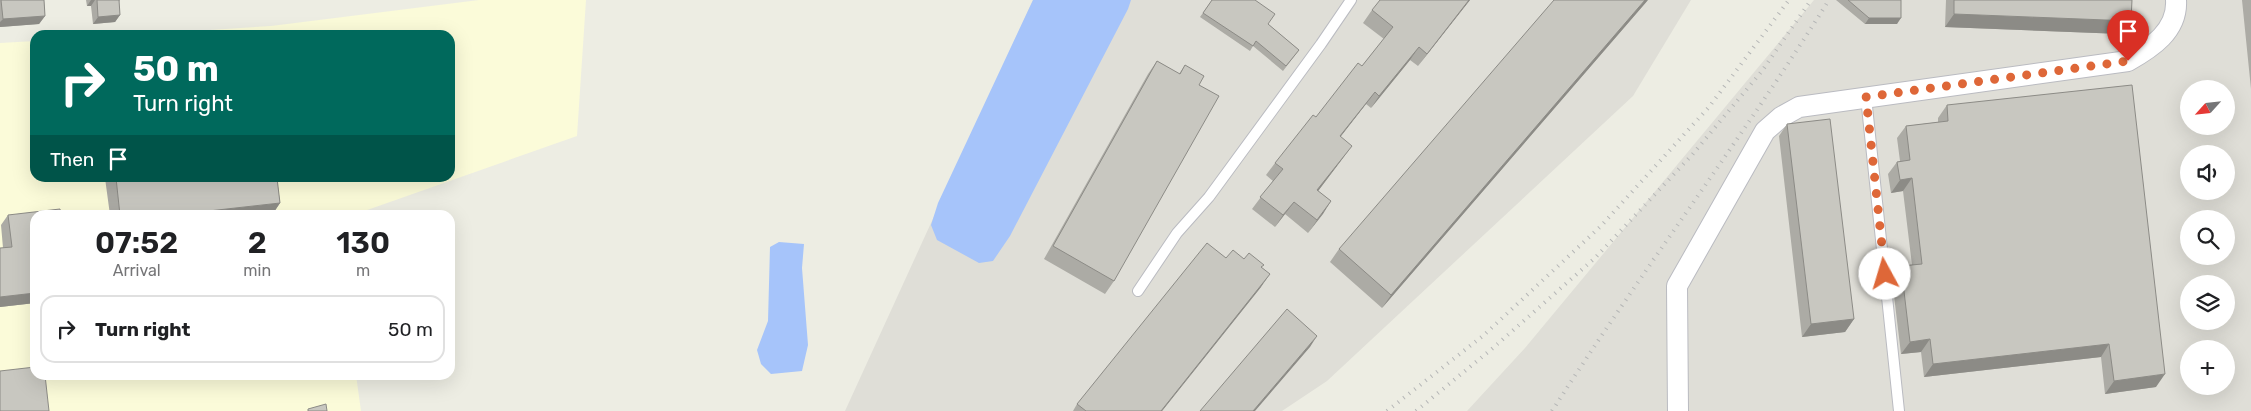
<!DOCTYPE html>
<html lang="en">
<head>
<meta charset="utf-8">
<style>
  :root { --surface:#fff; --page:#f6f6f6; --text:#202124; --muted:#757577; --line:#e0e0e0 }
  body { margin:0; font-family:Rubik,sans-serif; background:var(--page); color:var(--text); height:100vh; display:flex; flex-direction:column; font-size:19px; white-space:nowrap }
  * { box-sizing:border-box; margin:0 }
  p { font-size:16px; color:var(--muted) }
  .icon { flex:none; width:28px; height:28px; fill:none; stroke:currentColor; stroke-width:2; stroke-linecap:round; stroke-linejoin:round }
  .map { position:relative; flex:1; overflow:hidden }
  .panel { position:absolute; left:30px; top:210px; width:425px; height:170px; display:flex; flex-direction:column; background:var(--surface); border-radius:15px; box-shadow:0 5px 20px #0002 }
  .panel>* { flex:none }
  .top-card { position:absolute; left:30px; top:30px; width:425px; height:152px; border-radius:15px; box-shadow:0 5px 20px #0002; background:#00695c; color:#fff; overflow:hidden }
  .needle { width:32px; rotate:243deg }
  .tools { position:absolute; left:2180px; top:80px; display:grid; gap:10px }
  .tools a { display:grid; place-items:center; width:55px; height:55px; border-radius:50%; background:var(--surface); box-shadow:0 5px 20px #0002; font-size:25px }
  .pin { position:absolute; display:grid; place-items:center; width:42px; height:42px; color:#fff; margin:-51px -21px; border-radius:50% 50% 50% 0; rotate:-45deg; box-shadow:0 0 5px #0007 }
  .pin .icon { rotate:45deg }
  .me { position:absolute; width:55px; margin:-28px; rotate:354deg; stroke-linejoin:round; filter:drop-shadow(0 0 4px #0008) }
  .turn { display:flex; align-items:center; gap:18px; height:105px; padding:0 20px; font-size:22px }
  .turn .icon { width:65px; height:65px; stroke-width:2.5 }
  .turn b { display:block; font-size:35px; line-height:42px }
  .then { display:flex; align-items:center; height:48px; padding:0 20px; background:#0003; gap:10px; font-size:19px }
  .eta { display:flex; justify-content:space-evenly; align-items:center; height:85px; text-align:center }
  .eta b { font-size:30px; font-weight:600; line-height:35px }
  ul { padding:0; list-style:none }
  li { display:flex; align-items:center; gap:15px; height:68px; margin:0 10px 8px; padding:0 10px; border:2px solid var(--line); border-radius:15px }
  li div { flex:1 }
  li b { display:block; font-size:19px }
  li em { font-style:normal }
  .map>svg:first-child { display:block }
  .commercial { fill:#fbfbd9 }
  .industrial { fill:#dfded7; fill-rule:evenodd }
  .water { fill:#a6c4fa }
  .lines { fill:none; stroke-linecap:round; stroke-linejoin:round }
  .service-casing { stroke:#babbc1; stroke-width:12 }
  .minor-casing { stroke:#babbc1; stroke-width:22 }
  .service { stroke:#fff; stroke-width:10 }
  .minor { stroke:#fff; stroke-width:20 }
  .rail { stroke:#b5b6b6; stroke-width:4; stroke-dasharray:1 6; stroke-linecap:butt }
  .wall { fill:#acaba5 }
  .shaded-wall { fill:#8c8b86 }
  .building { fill:#c8c7c0; stroke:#8c8b86 }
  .route { stroke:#de6738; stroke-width:9; stroke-dasharray:0 16.2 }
</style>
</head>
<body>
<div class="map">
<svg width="2251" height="411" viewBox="0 0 2251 411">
  <rect width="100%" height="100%" fill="#edede3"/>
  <path class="commercial" d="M479 0H586L577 136 353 215H35V375H356L361 411H0V43L35 41V178H450V35H133L271 26Z"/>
  <path class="industrial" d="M1033 0H1691L1633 96 1327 381 1282 411H845Z
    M1814 0H2251V411H1467L1525 348ZM2189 89H2226V126H2189ZM2189 154H2226V191H2189ZM2189 219H2226V256H2189ZM2189 284H2226V321H2189ZM2189 349H2226V386H2189Z"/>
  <path class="water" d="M1033 0H1131L1128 9 1010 236 993 261 979 263 937 240 931 225 938 203Z
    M779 242 804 244 802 268 808 345 802 371 771 374 761 364 757 350 768 321 770 247Z"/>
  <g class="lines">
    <defs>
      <path id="service" d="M1866 97 1899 411
        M1138 291 1177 233 1209 197 1321 44 1351 0"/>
      <path id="minor" d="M1678 411 1677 286 1765 131 1781 117 1799 107 2128 61C2151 48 2178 31 2176 0"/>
    </defs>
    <use href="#service" class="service-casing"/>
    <use href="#minor" class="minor-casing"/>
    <use href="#service" class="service"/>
    <use href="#minor" class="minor"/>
    <path class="rail" d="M1387 411 1484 335 1601 226 1709 107 1789 0
      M1416 411 1493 348 1595 258 1692 155 1762 71 1811 0
      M1552 411C1641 272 1741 140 1829 0"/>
  </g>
  <path class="wall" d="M0 0H44L45 16 39 24 0 27Z
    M86 0H120L119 2 120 15 115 22 93 24 91 6H87Z
    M1212 0 1268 24 1299 50 1283 71 1253 46 1250 51 1200 17Z
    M1470 0 1418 66 1410 60 1371 108 1366 104 1340 137 1343 158 1318 191 1331 201 1308 233 1285 214 1275 227 1252 209 1273 181 1266 175 1275 163 1362 66 1384 39 1363 23 1372 10Z
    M1648 0 1382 308 1330 262 1339 249Z
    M1836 0H1901L1897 24H1865Z
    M1946 0H2132L2131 21 2122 34 1945 27Z
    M2242 0H2251V89Z
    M1157 61 1179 74 1185 65 1199 85 1114 281 1105 294 1044 259 1148 74Z
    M1947 105 2156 387 2105 394 2101 357 1924 377 1921 352 1901 354 1892 279 1901 266 1912 265 1903 191 1891 193 1888 174 1897 162 1900 161 1897 138 1906 126 1938 122V118Z
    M1787 124 1854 319 1845 332 1802 337 1779 136Z
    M105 178H277L280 203 272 215H110Z
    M8 215H35V303L0 307 3 248 1 225Z
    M1226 258 1244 259 1262 267 1261 287 1162 411H1073L1077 404Z"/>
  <path class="shaded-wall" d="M91 0H95L91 6H87Z
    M1469 0H1470L1418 66 1427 54Z
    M1645 0H1648L1382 308 1391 295Z
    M1954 14 2131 21 2122 34 1945 27Z
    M120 15 115 22 93 24 98 17Z
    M45 16 39 24 0 27V22L3 19Z
    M1869 18H1901L1897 24H1865Z
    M1419 47 1410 60 1371 108 1379 96Z
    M1375 92 1366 104 1331 149 1340 136Z
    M1352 146 1343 158 1309 203 1317 190Z
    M322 178H361L319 182Z
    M1912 178 1903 191 1891 193 1900 180Z
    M1331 201 1323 214 1308 233 1317 220Z
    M1294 202 1285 214 1275 227 1283 215Z
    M280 203 272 215H173Z
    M1270 274 1261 287 1162 411H1161Z
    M35 293V303L0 307V297Z
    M1854 319 1845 332 1802 337 1811 324Z
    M1317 336 1310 347 1255 411H1253Z
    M1930 339 1921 352 1901 354 1910 342Z
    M2109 344 2101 357 1924 377 1933 364Z
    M2165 374 2156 387 2105 394 2114 381Z"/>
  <path class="building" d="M1 0H44L45 16 3 19Z
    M97 0H119L120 15 98 17Z
    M1212 0H1255L1275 14 1268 24 1299 50 1286 66 1256 41 1253 46 1203 13Z
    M1380 0H1469L1427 54 1419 47 1379 96 1375 92 1340 136 1352 146 1317 190 1331 201 1317 220 1294 202 1283 215 1260 197 1283 169 1275 163 1313 115 1316 117 1358 63 1362 66 1393 27 1372 10Z
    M1554 0H1645L1391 295 1339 249Z
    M1848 0H1901V18H1869Z
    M1954 0H2132L2131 21 1954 14Z
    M1157 61 1180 74 1185 65 1204 76 1199 85 1219 96 1114 281 1053 246Z
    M2132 85 2165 374 2114 381 2109 344 1933 364 1930 339 1910 342 1901 266 1922 264 1912 178 1900 180 1897 162 1910 160 1906 126 1948 121 1947 105Z
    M1830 119 1854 319 1811 324 1787 124Z
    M116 178H277L280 203 173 215H120Z
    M60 209 61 215H35V293L0 297V248L12 247 8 215Z
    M1207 243 1226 258 1233 250 1244 259 1249 253 1264 265 1261 267 1270 274 1161 411H1086L1077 404Z
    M1287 309 1317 336 1253 411H1200Z
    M35 367V375H45L49 411H0V371Z
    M326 404 327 411H308V409Z"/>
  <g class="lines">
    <path class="route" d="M1885 274 1866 97 2128 61"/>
  </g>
</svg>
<div class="tools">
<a><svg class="needle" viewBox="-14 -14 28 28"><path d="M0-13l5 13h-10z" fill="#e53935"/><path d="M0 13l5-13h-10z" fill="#757577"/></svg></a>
<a><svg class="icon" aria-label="sound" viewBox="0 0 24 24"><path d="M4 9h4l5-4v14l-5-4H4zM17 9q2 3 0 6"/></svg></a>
<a><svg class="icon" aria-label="search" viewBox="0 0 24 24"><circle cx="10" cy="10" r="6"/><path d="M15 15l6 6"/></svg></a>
<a><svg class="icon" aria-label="layers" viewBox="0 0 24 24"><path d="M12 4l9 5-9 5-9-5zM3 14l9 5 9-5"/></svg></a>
<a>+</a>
</div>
<div class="pin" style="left:2128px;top:61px;background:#d93025"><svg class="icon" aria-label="arrive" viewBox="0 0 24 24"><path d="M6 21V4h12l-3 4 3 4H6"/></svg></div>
<svg class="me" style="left:1885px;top:274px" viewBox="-20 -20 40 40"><circle r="19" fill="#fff"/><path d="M0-13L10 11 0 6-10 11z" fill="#de6738"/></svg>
<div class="top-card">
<div class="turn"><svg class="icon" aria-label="right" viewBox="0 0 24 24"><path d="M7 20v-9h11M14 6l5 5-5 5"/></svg><div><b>50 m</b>Turn right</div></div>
<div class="then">Then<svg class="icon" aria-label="arrive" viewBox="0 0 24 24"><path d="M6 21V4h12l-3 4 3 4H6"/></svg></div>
</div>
<section class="panel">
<div class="eta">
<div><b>07:52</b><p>Arrival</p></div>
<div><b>2</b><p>min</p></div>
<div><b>130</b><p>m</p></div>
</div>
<ul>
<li><svg class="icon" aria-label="right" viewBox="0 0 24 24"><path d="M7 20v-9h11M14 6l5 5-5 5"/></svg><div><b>Turn right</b></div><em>50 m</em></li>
</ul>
</section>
</div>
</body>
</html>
